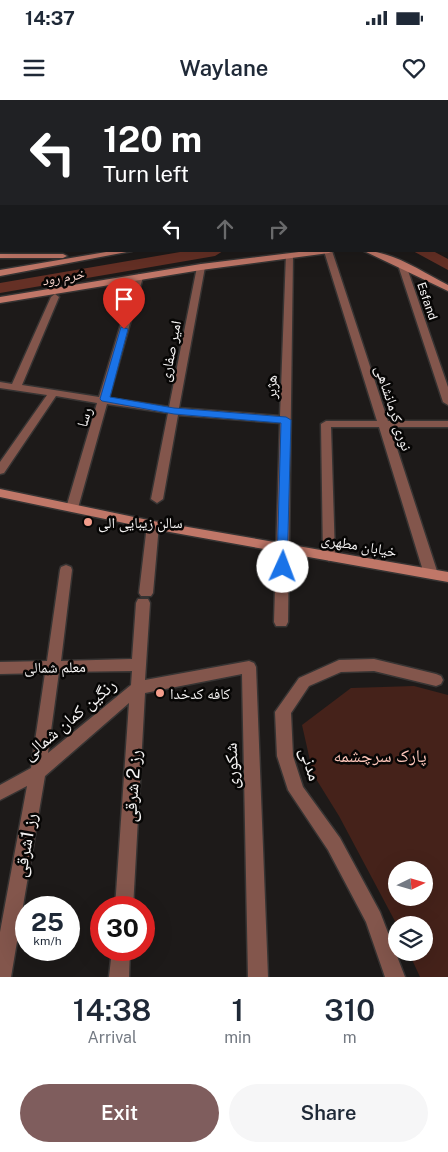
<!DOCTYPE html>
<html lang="en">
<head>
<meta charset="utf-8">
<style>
  :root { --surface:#fff; --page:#f6f6f7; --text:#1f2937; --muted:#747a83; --accent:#7f5d5d }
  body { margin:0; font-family:"Public Sans","Noto Naskh Arabic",sans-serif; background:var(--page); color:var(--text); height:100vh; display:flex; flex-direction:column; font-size:19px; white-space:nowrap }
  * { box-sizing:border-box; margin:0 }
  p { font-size:16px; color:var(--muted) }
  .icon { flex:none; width:28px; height:28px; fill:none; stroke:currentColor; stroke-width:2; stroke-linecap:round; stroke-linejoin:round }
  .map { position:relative; height:877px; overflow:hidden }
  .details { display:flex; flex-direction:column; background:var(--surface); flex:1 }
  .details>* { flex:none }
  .top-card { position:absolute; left:0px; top:0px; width:449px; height:152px; box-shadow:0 5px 20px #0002; background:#202124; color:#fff; overflow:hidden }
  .needle { width:32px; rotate:85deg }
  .fabs { position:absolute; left:388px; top:761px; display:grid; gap:10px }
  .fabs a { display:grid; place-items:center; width:45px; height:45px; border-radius:50%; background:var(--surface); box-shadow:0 5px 20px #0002; font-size:25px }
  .speed { position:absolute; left:15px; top:796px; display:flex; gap:10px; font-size:25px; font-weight:700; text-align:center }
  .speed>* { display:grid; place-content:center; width:65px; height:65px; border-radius:50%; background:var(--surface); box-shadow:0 5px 20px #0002; line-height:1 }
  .speed small { font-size:12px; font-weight:400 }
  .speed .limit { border:8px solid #d22; background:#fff; color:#111 }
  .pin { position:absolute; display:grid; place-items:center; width:42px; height:42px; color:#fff; margin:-51px -21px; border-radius:50% 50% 50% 0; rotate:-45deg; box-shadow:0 0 5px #0007 }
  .pin .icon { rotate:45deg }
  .me { position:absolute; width:55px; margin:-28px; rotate:2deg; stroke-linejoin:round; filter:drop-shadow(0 0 4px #0008) }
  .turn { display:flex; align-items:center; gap:18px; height:105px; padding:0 20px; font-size:22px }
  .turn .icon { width:65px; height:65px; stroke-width:2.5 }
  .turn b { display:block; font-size:35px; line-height:42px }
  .lanes { display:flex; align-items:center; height:48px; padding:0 20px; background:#0003; justify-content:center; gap:25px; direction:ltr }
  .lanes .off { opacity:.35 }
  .eta { display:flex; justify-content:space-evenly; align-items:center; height:85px; text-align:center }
  .eta b { font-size:30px; font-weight:600; line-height:35px }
  .button { display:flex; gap:10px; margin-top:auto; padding:10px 20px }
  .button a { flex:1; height:58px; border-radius:30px; background:var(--accent); color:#fff; font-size:20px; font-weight:600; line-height:58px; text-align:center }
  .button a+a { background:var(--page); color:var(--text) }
  .status { display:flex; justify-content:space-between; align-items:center; height:35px; padding:0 25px; background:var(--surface); direction:ltr }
  .status svg { height:14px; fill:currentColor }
  header { display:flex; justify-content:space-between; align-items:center; height:65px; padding:0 20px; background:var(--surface); font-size:22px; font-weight:600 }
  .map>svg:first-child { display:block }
  .green { fill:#45221a; fill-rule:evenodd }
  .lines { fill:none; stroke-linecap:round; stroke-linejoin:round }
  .river { fill:#653025; fill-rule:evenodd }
  .minor-casing { stroke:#373433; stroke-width:3 }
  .tertiary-casing { stroke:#373433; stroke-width:3 }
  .secondary-casing { stroke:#373433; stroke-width:3 }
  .minor { fill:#83564c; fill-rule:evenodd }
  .tertiary { fill:#83564c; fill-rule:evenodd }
  .secondary { fill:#c07768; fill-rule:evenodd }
  .route { fill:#1a73e8; stroke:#114b97 }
  .poi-dot { fill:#f49d8b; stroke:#070605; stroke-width:2 }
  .labels { text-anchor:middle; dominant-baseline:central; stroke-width:5; stroke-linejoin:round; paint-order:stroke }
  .far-street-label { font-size:12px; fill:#f6f4f4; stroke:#070605 }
  .far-water-label { font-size:14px; font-style:italic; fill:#fdd7cf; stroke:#070605 }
  .street-label { font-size:15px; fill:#f6f4f4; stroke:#070605 }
  .poi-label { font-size:15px; fill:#f6f4f4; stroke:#070605; text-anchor:start }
  .near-street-label { font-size:18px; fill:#f6f4f4; stroke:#070605 }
  .near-park-label { font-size:18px; fill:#fdc6ba; stroke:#070605 }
</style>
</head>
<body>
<div class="status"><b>14:37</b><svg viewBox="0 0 49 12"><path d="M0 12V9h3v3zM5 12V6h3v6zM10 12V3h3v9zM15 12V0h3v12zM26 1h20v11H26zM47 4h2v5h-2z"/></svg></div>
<header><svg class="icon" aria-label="menu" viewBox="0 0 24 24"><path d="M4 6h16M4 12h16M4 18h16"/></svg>Waylane<svg class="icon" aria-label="heart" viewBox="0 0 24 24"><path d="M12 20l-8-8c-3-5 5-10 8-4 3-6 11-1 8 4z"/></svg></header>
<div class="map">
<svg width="448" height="877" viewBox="0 0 448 877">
  <rect width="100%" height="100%" fill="#1d1a19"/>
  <path class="green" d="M414 586 448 595V877H420L409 853 424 852V825H397L339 716 313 674 302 625 351 588ZM396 770H424V798H396Z"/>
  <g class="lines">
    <path class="river" d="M186 151H223L215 156 0 193V183Z
      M413 151H433L448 159V170Z"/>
    <defs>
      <path id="minor" d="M67 0H89L90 1H68Z
        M221 0H227V1H221Z
        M328 0H334V1H328Z
        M0 8H1V12H0Z
        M0 22H1V27H0Z
        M0 60H1V64H0Z
        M0 74H1V78H0Z
        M0 90H1V94H0Z
        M0 101H1V105H0Z
        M324 151H332L388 321H448V327H390L438 474 436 477H426L424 474 379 327H331L335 456 329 461 323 456 321 324 326 321H377Z
        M286 154 293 156 288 522 286 526H276L274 522 280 323 178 315 163 399 157 403 151 399 168 313 107 304 78 408 72 412 66 408 97 303 56 296 4 373 0 374V362L47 295 0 288V282L12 284 51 197 55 194 59 197 22 285 99 297 135 177 139 174 143 177 109 298 169 307 197 167 201 164 205 167 179 308 280 316Z
        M402 162 406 165 448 287V305L443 302 398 165Z
        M153 421 159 425 153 493 151 496H141L139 493 147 425Z
        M66 465 71 467 72 470 61 561 132 559 136 503 138 499H148L150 503 145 580 249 561 254 563 256 567 268 877H248L242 574 145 593 133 808H115L129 603 45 676 11 877H0V832L27 686 0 700V685L31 668 45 573 0 574V562L47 561 60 470 61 467ZM132 571 131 585 48 653 59 572Z
        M374 559 436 574 441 576 443 580 441 584 436 586 374 571 341 572 309 586 291 613 293 656 303 687 340 738 380 812 405 877H385L366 822 328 750 288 690 277 656 275 612 299 578 339 560Z
        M112 850H130L129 877H109Z"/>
      <path id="tertiary" d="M271 0H277V1H271Z"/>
      <path id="secondary" d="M32 0H38V1H32Z
        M396 0H403L404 1H397Z
        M0 44H1V48H0Z
        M112 151H132L0 176V170Z
        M307 151H333L329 153 201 170 0 203V197L201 164Z
        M364 151C393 151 422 172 448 185V191Z
        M0 154H63L67 156 63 158H0Z
        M0 389 153 421 448 472V482L153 429 0 397Z"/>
    </defs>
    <use href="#minor" class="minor-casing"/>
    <use href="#tertiary" class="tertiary-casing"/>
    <use href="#secondary" class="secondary-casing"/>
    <use href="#minor" class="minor"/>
    <use href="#tertiary" class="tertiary"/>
    <use href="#secondary" class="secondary"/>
  </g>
  <path class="route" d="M121 227 128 229 110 297 174 308 286 317 291 320 287 470H279L277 467 281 323 174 314 102 301 100 299Z"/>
  <g class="poi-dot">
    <circle cx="88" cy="422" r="5"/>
    <circle cx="160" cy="593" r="5"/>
  </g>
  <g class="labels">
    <g class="far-street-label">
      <text transform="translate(427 201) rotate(71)">Esfand</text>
    </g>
    <g class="far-water-label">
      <text transform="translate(63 177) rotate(-10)">خرم رود</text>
    </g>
    <g class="street-label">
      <text transform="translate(170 251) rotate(-79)">امیر صفاری</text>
      <text transform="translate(271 287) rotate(-89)">هژبر</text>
      <text transform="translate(394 308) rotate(72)">نوری کرمانشاهی</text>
      <text transform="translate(84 317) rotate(-73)">رسا</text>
      <text transform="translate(359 445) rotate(10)">خیابان مطهری</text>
      <text transform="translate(55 567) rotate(-1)">معلم شمالی</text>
    </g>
    <g class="poi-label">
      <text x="98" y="422">سالن زیبایی الی</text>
      <text x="170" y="593">کافه کدخدا</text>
    </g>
    <g class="near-street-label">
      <text transform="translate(69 619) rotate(-40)">رنگین کمان شمالی</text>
      <text transform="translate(311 664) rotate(73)">مدنی</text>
      <text transform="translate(231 666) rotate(-92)">شکوری</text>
      <text transform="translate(132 686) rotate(-86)">رز 2 شرقی</text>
      <text transform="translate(25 745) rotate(-80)">رز 1شرقی</text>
    </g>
    <g class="near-park-label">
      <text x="380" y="655">پارک سرچشمه</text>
    </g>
  </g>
</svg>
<div class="fabs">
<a><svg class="needle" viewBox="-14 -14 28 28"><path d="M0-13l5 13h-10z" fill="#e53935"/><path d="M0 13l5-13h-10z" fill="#747a83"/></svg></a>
<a><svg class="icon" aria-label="layers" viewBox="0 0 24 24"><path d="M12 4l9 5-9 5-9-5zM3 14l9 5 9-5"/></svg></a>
</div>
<div class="speed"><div>25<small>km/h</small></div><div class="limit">30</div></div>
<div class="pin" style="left:124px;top:229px;background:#d93025"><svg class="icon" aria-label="arrive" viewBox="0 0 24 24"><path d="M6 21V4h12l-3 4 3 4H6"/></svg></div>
<svg class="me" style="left:283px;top:467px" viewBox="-20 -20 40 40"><circle r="19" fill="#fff"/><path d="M0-13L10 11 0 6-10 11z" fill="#1a73e8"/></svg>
<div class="top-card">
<div class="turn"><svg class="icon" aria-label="left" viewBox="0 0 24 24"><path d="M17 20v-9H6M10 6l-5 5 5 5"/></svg><div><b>120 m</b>Turn left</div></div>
<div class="lanes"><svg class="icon" aria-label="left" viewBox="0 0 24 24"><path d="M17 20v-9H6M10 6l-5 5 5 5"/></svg><svg class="icon off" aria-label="ahead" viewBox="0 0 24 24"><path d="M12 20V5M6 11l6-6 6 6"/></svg><svg class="icon off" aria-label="right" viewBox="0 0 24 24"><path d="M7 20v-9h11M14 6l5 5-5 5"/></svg></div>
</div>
</div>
<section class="details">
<div class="eta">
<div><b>14:38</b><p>Arrival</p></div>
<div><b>1</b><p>min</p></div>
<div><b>310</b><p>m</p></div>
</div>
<div class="button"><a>Exit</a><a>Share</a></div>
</section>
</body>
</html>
